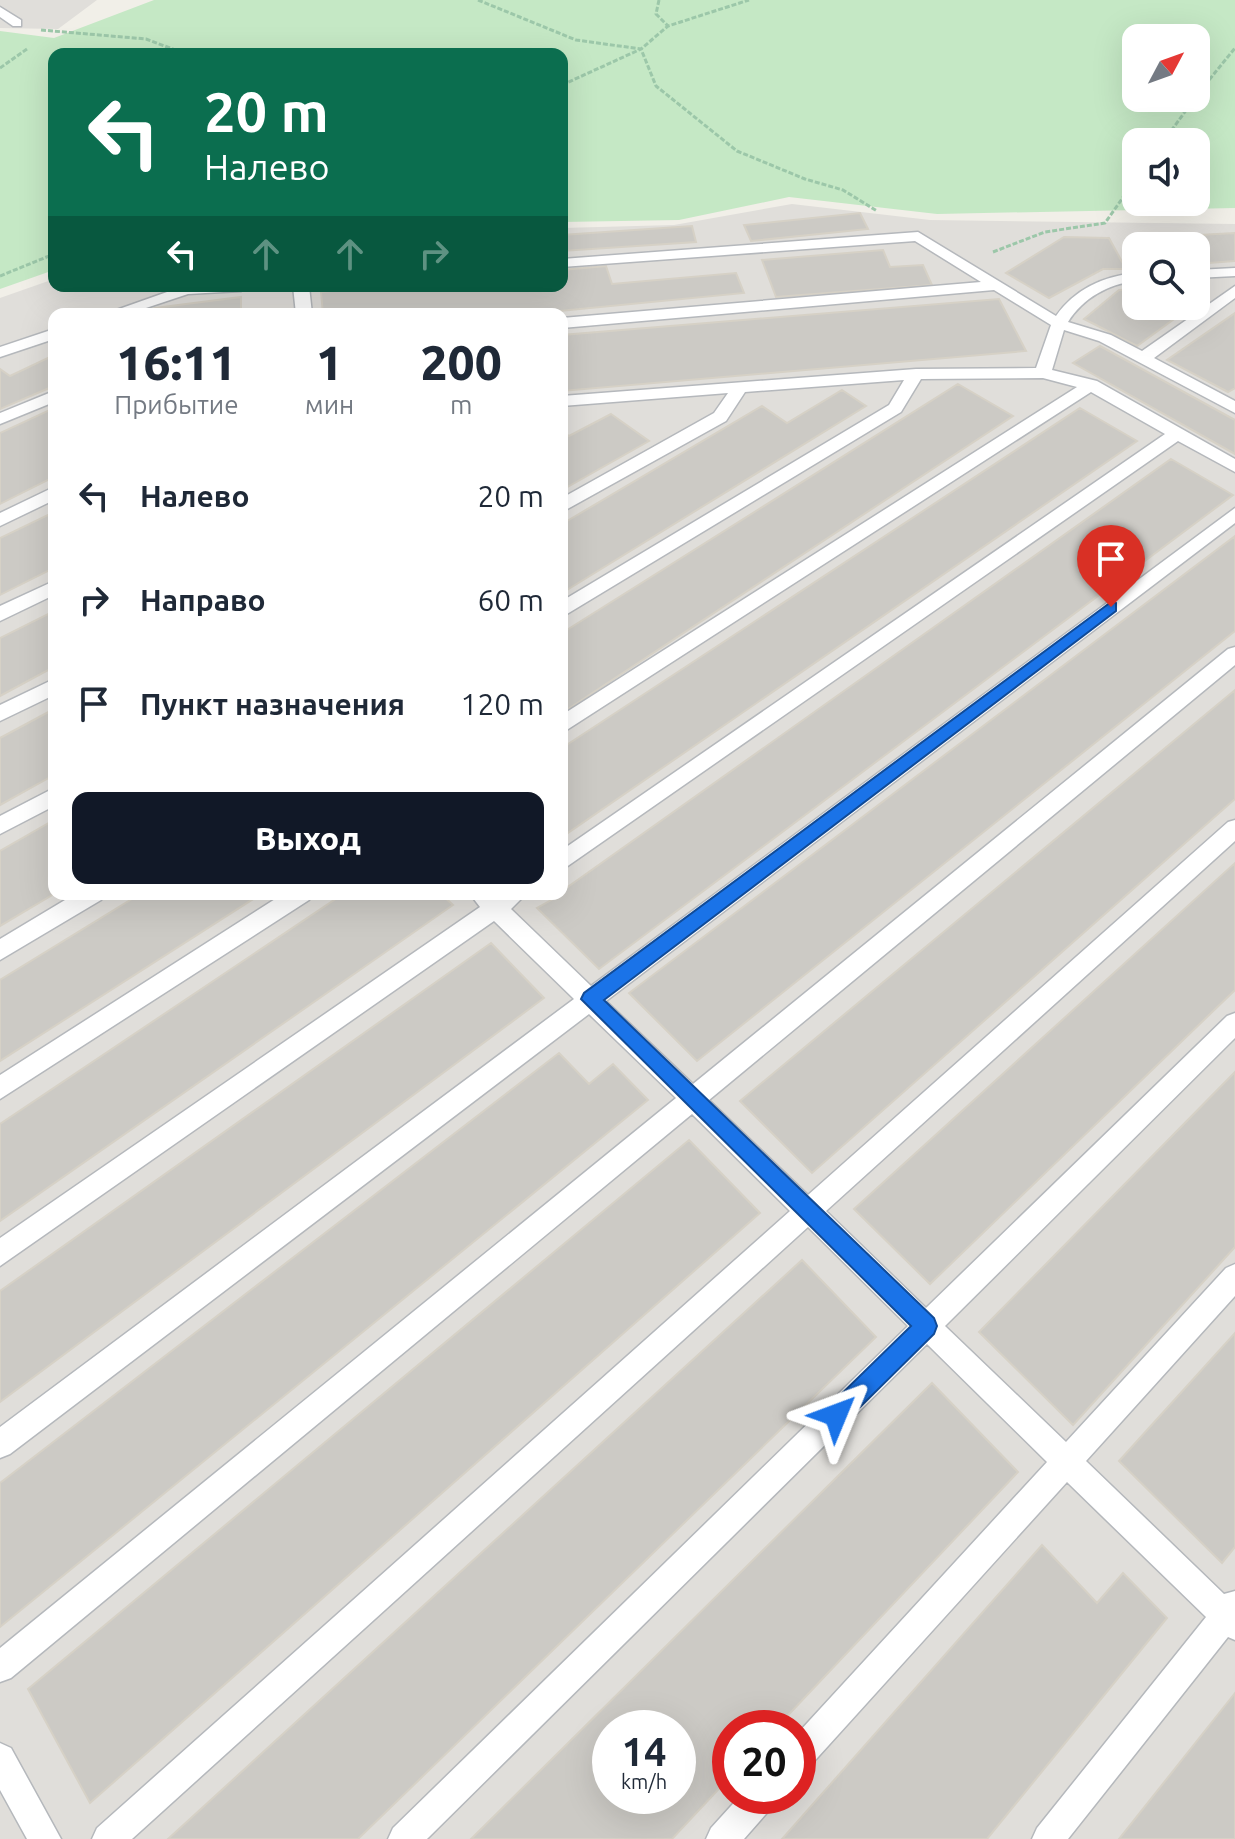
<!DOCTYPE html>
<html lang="ru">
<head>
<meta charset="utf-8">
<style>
  :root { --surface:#fff; --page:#f2f2f3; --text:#1f2937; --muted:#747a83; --accent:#111827 }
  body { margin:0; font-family:Ubuntu,sans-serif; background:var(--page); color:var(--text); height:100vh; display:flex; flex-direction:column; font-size:30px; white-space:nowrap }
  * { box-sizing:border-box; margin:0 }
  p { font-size:26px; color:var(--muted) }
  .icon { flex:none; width:44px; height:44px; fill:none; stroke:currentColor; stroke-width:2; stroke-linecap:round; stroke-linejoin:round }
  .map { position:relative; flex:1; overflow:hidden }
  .sheet { position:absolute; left:48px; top:308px; width:520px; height:592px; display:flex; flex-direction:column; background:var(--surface); border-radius:16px; box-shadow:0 8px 32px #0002 }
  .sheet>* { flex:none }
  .banner { position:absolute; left:48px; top:48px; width:520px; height:244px; border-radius:16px; box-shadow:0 8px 32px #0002; background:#0b6e4f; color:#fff; overflow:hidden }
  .needle { width:52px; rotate:49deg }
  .controls { position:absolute; left:1122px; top:24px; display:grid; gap:16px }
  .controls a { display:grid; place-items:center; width:88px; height:88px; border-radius:16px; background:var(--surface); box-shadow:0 8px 32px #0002; font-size:40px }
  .speed { position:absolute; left:592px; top:1710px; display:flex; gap:16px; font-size:40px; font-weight:700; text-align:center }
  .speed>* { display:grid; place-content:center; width:104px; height:104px; border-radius:50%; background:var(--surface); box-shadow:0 8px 32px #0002; line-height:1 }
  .speed small { font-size:20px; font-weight:400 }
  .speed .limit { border:12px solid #d22; background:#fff; color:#111 }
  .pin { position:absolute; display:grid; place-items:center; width:68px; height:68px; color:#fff; margin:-82px -34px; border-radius:50% 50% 50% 0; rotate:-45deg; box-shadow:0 0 8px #0007 }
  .pin .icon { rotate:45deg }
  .me { position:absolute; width:88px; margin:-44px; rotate:46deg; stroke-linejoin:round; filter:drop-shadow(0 0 6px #0008) }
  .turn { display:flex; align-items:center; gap:28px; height:168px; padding:0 24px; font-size:36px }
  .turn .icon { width:104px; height:104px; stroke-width:2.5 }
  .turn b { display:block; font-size:56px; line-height:68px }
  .lanes { display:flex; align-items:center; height:76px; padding:0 24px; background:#0003; justify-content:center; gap:40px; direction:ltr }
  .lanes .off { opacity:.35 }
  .eta { display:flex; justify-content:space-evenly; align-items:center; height:136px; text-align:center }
  .eta b { font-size:48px; font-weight:800; line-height:56px }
  .primary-button { display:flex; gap:16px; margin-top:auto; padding:16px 24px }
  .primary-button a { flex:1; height:92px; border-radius:16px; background:var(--accent); color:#fff; font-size:32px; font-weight:800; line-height:92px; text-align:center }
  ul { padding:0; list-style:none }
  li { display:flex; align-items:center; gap:24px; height:104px; padding:0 24px }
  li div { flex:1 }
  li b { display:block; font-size:30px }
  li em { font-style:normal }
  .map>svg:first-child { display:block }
  .industrial { fill:#e0deda; fill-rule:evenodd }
  .green { fill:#c5e8c5; fill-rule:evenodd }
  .building { fill:#cccac5; stroke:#d6d1c6; stroke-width:2; fill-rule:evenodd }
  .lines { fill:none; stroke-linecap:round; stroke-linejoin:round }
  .service-casing { stroke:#b5b8bc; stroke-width:3 }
  .path { stroke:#9cc7a9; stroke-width:3; stroke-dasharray:5 2; stroke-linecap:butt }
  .service { fill:#fff; fill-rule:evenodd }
  .route { fill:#1a73e8; stroke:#114b97; stroke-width:2 }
</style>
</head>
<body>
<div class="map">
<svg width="1235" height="1839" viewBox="0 0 1235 1839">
  <rect width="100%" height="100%" fill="#f1efe8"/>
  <path class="industrial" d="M0 0H97L58 29 0 28Z
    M792 204 930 220 1235 224V1839H0V298L54 279V286H562V228L674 225ZM1136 246H1196V306H1136ZM54 314H562V894H54ZM610 1728H678V1796H610ZM730 1728H798V1796H730Z"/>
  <path class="green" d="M154 0H1235V208L937 214 789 197 679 220 562 222V54H54V270L0 289V31L54 38ZM1136 38H1196V98H1136ZM1136 142H1196V202H1136Z"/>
  <path class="building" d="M860 213 868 229 751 241 744 225Z
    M692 226 696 242 562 251V235Z
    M1235 233V261L1196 264V246H1136V257L1126 239Z
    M1064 237 1109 238 1126 269H1103L1049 298 1006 273Z
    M883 250 890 267 923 265 932 285 776 297 762 260Z
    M606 266 612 284 736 273 744 293 529 314H323L321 292 389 286H562V270Z
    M1136 289V306H1192L1137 346 1084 319 1119 290Z
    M241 297V314H142L155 308Z
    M999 299 1026 351 562 391V335Z
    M1235 313V388L1228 392 1167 360Z
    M1100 346 1235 420V454L1073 363Z
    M54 355V386L0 409V369L10 376Z
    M958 384 1013 416 562 713V633Z
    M842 390 866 406 562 593V524L762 406 787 423Z
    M54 408V477L0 504V433Z
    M1080 408 1137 441 562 837V748Z
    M611 414 649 441 562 490V431L569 436Z
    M1171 459 1233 495 599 969 537 908 562 894V891Z
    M54 512V568L0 595V538Z
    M1235 536V631L697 1061 629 993Z
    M54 611V667L0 696V638Z
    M1235 690V799L812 1173 740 1101Z
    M54 709V775L0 805V738Z
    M54 820V894L0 926V851Z
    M1235 863V990L930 1284 854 1209Z
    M140 894H261L0 1061V980Z
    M343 894H441L453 905 0 1221V1124Z
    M491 943 544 998 0 1402V1291Z
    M559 1053 589 1084 613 1064 648 1100 0 1627V1483Z
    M1235 1072V1247L1073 1425 979 1332Z
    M689 1140 760 1213 90 1803 28 1689Z
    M802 1260 876 1337 358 1839H168Z
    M1235 1333V1547L1222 1563 1119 1461Z
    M932 1383 1018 1472 776 1728H730V1777L672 1839H471ZM610 1728H678V1796H610Z
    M1042 1545 1097 1603 1123 1573 1167 1618 987 1839H782Z
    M1235 1693V1839H1119Z"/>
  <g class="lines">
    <defs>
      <path id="service" d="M0 7 21 20V26H13L0 17Z
        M918 232 1056 316C1075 289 1104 276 1136 273V281C1108 284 1083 298 1068 322L1111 335 1142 351 1235 286V298L1154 358 1235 401V413L1099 341 1064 330 1052 370 1097 381 1235 459V472L1178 441 562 870V850L1165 434 1091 392 562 733V715L1077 387 1043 378 921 379 901 412 562 617V601L889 405 904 380 745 392 726 421 562 512V498L714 413 728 393 562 406V396L916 369 1036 368 1051 325 994 290 562 328V318L981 282 915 241 562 267V259Z
        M1235 268V276L1196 278V270Z
        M184 286H249L241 291 188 294 128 314H105Z
        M293 286H309L312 314H296Z
        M54 329V339L0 357V347Z
        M54 391V402L0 424V413Z
        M54 487V500L0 526V513Z
        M1235 508V523L606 1001 693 1084 1228 649 1235 647V665L709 1100 808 1195 1228 822 1235 820V841L826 1211 926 1308 1227 1016 1235 1013V1038L945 1326 1066 1442 1226 1268 1235 1264V1296L1086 1461 1224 1594 1235 1591V1640L1228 1637 1068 1839H1032L1037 1828 1206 1617 1067 1482 809 1767 798 1772V1733L1047 1462 927 1344 427 1839H388L393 1828 908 1326 808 1227 132 1839H92L97 1828 790 1211 692 1114 11 1678 0 1682V1648L676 1098 589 1014 10 1454 0 1458V1427L574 999 494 921 0 1266V1238L480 907 470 894H526L511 909 591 986Z
        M54 581V595L0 621V606Z
        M54 679V695L0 721V705Z
        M54 788V806L0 834V816Z
        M75 894H104L101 900 0 960V939Z
        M283 894H312L309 900 0 1099V1075Z
        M0 1743 11 1748 61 1839H27L0 1790Z
        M740 1796H777L772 1807 744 1839H706L711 1828Z"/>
    </defs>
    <use href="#service" class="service-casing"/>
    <path class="path" d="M478 0 576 40 641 49 656 86 737 151 805 179 843 190 877 211
      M659 0 656 14 668 26
      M41 30 146 39 186 54
      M0 68 27 49
      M562 85 641 49 668 26 749 0
      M1196 96 1235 48
      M1163 142 1195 98
      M993 252 1045 232 1105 223 1136 179
      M0 276 54 254"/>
    <use href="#service" class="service"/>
  </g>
  <path class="route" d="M1111 602 1116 603V611L604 1000 934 1318 937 1326 934 1334 844 1423 836 1427 828 1423 824 1415 828 1407 911 1326 581 999 584 993Z"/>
</svg>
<div class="controls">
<a><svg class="needle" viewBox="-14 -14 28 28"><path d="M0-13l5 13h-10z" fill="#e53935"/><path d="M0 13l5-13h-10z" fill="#747a83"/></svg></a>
<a><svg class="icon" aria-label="sound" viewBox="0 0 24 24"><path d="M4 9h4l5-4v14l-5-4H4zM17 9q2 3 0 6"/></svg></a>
<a><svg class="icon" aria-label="search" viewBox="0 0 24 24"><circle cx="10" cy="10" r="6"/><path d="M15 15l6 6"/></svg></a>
</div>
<div class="speed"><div>14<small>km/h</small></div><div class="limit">20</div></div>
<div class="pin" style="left:1111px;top:607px;background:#d93025"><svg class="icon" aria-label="arrive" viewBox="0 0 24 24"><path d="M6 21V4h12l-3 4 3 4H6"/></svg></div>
<svg class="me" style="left:836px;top:1415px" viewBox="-20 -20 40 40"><path d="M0-17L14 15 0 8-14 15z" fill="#1a73e8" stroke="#fff" stroke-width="4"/></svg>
<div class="banner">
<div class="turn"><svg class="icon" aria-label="left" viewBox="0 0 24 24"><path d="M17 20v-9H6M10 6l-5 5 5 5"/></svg><div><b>20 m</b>Налево</div></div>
<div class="lanes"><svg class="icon" aria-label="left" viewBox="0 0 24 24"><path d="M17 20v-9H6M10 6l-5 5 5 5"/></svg><svg class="icon off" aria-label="ahead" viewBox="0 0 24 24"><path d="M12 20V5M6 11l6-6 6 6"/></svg><svg class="icon off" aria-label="ahead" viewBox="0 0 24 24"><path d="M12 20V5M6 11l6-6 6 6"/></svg><svg class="icon off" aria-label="right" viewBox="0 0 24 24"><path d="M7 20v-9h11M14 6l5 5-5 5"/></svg></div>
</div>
<section class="sheet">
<div class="eta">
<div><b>16:11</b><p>Прибытие</p></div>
<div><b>1</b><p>мин</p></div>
<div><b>200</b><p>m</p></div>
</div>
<ul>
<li><svg class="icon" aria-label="left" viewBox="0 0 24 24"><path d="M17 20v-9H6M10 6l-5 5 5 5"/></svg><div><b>Налево</b></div><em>20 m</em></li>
<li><svg class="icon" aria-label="right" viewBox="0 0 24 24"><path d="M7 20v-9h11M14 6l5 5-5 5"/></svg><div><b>Направо</b></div><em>60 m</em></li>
<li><svg class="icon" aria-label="arrive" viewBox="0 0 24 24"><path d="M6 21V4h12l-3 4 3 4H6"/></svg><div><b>Пункт назначения</b></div><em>120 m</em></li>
</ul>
<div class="primary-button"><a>Выход</a></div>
</section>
</div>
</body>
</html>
